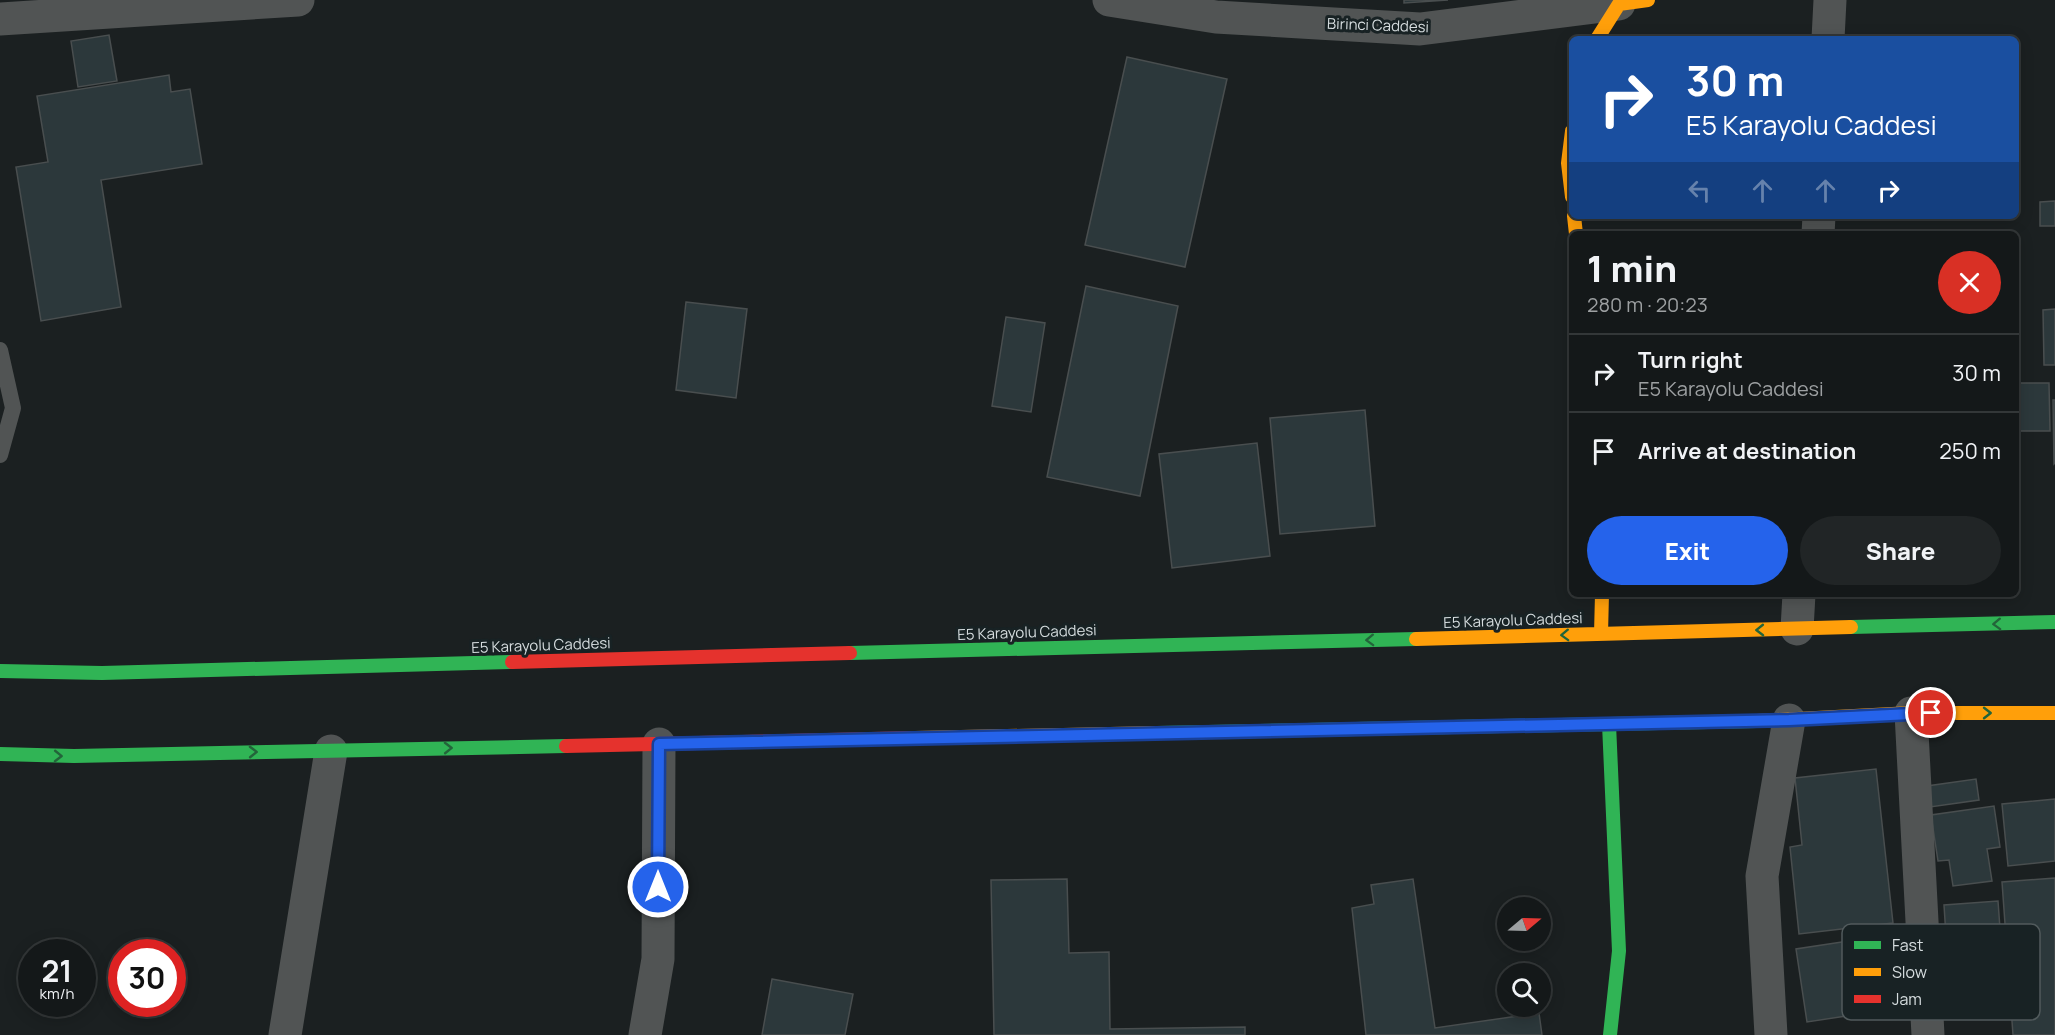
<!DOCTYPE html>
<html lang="en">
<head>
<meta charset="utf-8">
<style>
  :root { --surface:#141819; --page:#212526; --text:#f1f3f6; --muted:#9da0a2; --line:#333738; --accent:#2563eb }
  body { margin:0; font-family:Manrope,sans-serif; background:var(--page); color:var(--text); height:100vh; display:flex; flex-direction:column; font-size:22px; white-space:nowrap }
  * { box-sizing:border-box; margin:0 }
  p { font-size:20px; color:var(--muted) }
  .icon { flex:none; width:33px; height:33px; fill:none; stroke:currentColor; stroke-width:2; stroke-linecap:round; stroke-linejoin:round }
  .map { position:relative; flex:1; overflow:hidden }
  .side { position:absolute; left:1569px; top:231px; width:450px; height:366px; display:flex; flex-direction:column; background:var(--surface); border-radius:9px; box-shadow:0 3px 15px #0003,0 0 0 2px var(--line) }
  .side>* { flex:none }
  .banner { position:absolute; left:1569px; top:36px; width:450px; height:183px; border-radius:9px; box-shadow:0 3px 15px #0003,0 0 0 2px var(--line); background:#1a4fa0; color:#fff; overflow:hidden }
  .needle { width:39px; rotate:71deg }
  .controls { position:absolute; left:1497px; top:897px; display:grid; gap:12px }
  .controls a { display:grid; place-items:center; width:54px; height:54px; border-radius:50%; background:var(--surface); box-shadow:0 3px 15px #0003,0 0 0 2px var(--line); font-size:30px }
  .speed { position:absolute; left:18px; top:939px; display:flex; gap:12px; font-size:30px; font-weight:700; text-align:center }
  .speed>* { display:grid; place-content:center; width:78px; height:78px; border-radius:50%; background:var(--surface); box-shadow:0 3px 15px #0003,0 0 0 2px var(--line); line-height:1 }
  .speed small { font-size:15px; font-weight:400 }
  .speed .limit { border:9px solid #d22; background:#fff; color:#111 }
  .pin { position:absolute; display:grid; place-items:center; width:51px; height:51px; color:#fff; margin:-26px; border:3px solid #fff; border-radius:50%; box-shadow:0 2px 6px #0007 }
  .me { position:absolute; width:66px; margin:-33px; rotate:0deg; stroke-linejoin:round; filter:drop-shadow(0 0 4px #0008) }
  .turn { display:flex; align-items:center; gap:21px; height:126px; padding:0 18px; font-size:27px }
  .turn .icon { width:78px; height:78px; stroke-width:2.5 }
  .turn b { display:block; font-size:42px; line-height:51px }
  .lanes { display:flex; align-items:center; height:57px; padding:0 18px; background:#0003; justify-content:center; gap:30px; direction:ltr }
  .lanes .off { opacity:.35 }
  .round { display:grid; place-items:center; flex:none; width:63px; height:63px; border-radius:32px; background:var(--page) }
  .overview { display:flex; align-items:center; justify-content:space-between; height:102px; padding:0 18px }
  h1 { font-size:36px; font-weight:800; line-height:45px }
  .cta { display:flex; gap:12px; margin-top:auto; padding:12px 18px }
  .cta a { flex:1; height:69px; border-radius:36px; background:var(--accent); color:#fff; font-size:24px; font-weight:800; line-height:69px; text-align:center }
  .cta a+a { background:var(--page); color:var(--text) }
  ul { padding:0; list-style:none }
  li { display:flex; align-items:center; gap:18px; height:78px; padding:0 18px; border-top:2px solid var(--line) }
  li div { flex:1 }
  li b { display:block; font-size:22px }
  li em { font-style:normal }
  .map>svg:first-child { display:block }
  .building { fill:#2c383b; stroke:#494e4f; stroke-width:1.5 }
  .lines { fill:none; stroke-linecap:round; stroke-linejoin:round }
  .lane { stroke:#515454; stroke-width:16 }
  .street { stroke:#515454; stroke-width:33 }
  .fast { stroke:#30b455; stroke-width:14 }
  .slow { stroke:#ff9f0a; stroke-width:14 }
  .jam { stroke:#e5322d; stroke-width:14 }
  .oneway { stroke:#23643a }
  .route-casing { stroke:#184099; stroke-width:15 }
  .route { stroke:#2563eb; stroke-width:10 }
  .labels { text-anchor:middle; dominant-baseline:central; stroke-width:6; stroke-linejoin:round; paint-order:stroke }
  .street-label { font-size:15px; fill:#d6dddf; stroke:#182224 }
  .key { fill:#182224; stroke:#515a5c; stroke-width:1.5 }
  .key-label { font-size:16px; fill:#d6dddf }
</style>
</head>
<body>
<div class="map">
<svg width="2055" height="1035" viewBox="0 0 2055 1035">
  <rect width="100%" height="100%" fill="#1b2021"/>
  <path class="building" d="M1404 0H1448L1404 3Z
    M109 35 117 81 78 87 71 41Z
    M1127 57 1227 79 1185 267 1085 245Z
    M169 75 171 92 190 89 202 164 101 180 121 307 41 321 16 167 48 162 37 96Z
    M2055 201V226H2040V202Z
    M1086 286 1178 306 1140 496 1047 477Z
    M686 302 747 309 736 398 676 390Z
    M2055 309V365H2044L2043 310Z
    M1006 317 1045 323 1031 412 992 406Z
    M2016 383H2049L2050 431H2016Z
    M2053 400H2055V463L2054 464Z
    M1365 410 1375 526 1280 534 1270 418Z
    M1257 443 1270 556 1172 568 1159 454Z
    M1876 769 1893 923 1799 934 1790 847 1802 845 1795 778Z
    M1976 779 1979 800 1930 807 1927 786Z
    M2055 799V861L2008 866 2002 804Z
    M1994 806 2000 847 1987 849 1992 881 1953 886 1949 860 1938 861 1931 815Z
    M2055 878V1035H2013L2002 882Z
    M1067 879 1069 953 1109 952 1110 1029 1245 1027V1035H994L991 880Z
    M1413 879 1435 1028 1539 1013 1542 1035H1366L1352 908 1374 904 1371 885Z
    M1998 901 2004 984 1969 986 1967 966 1948 968 1944 905Z
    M1888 935 1899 1008 1807 1022 1796 949Z
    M772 979 853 994 845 1035H762Z"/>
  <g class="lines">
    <path class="lane" d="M0 350 13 408 0 455"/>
    <path class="street" d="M1109 0 1216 17 1420 29 1619 4
      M0 19 298 0
      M1828 39 1830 0
      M1818 234 1819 216
      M1797 629 1799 594
      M1911 713 1928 1035
      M285 1035 331 751
      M645 1035 658 959 659 744
      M1771 1035 1762 876 1789 720"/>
    <path class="fast" d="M1851 627 2055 622
      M850 653 1416 639
      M0 671 102 673 512 662
      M1609 724 1619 951 1610 1035
      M1157 733 1757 721
      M0 754 74 756 566 746"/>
    <path class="slow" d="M1597 39 1619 4 1648 0
      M1572 131 1568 163 1572 197
      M1574 216 1576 234
      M1601 634 1602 594
      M1416 639 1851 627
      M1757 721 1911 713H2055
      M915 738 1157 733"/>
    <path class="jam" d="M512 662 850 653
      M566 746 915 738"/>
  </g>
  <defs><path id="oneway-chevron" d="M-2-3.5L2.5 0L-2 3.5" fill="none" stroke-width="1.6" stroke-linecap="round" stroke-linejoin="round" transform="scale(1.5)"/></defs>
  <g class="oneway">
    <use href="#oneway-chevron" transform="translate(1997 624) rotate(178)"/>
    <use href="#oneway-chevron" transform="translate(1760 630) rotate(179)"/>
    <use href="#oneway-chevron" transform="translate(1565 635) rotate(178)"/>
    <use href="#oneway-chevron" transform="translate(1370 640) rotate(178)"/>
    <use href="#oneway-chevron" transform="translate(1987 713)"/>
    <use href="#oneway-chevron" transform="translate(448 748) rotate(-1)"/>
    <use href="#oneway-chevron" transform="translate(253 752) rotate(-1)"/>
    <use href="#oneway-chevron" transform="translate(58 756) rotate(1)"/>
  </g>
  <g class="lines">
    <defs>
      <path id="route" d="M658 887 659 744 1789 720 1931 713"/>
    </defs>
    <use href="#route" class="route-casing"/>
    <use href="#route" class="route"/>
  </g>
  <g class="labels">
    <g class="street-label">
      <text transform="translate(1378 25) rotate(2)">Birinci Caddesi</text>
      <text transform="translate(1513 620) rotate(-2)">E5 Karayolu Caddesi</text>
      <text transform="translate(1027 632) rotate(-2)">E5 Karayolu Caddesi</text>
      <text transform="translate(541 645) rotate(-2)">E5 Karayolu Caddesi</text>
    </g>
  </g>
  <rect x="1842" y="924" width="198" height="96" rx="9" class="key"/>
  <rect x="1854" y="941" width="27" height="8" fill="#30b455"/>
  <rect x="1854" y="968" width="27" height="8" fill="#ff9f0a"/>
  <rect x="1854" y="995" width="27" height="8" fill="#e5322d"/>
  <g class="key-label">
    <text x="1892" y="951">Fast</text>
    <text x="1892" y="978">Slow</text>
    <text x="1892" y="1005">Jam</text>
  </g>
</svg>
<div class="controls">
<a><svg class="needle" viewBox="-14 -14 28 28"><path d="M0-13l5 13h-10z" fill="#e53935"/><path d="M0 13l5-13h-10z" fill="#9da0a2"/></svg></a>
<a><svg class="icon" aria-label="search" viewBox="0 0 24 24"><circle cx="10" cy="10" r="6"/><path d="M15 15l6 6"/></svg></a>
</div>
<div class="speed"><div>21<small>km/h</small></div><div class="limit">30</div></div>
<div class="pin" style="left:1931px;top:713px;background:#d93025"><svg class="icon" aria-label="arrive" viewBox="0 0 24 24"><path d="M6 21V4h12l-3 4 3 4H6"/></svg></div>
<svg class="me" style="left:658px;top:887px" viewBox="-20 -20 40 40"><circle r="17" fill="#2563eb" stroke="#fff" stroke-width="3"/><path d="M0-11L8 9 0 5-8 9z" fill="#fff"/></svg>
<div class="banner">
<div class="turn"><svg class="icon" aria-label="right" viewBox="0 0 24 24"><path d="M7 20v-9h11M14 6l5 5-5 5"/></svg><div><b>30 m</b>E5 Karayolu Caddesi</div></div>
<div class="lanes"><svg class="icon off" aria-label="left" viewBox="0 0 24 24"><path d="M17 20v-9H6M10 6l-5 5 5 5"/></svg><svg class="icon off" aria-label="ahead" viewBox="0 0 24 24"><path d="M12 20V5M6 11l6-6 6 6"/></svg><svg class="icon off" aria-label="ahead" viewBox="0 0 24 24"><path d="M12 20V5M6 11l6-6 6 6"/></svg><svg class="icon" aria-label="right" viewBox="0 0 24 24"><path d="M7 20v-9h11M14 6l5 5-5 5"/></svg></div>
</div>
<section class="side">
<div class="overview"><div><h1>1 min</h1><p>280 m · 20:23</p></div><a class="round" style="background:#d93025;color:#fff"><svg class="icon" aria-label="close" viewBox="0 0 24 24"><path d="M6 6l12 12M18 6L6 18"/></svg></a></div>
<ul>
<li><svg class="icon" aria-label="right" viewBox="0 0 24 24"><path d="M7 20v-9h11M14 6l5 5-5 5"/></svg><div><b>Turn right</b><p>E5 Karayolu Caddesi</p></div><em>30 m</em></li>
<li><svg class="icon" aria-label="arrive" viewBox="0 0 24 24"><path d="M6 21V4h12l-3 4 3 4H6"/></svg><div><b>Arrive at destination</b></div><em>250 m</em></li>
</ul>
<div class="cta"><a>Exit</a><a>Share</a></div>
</section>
</div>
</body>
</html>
